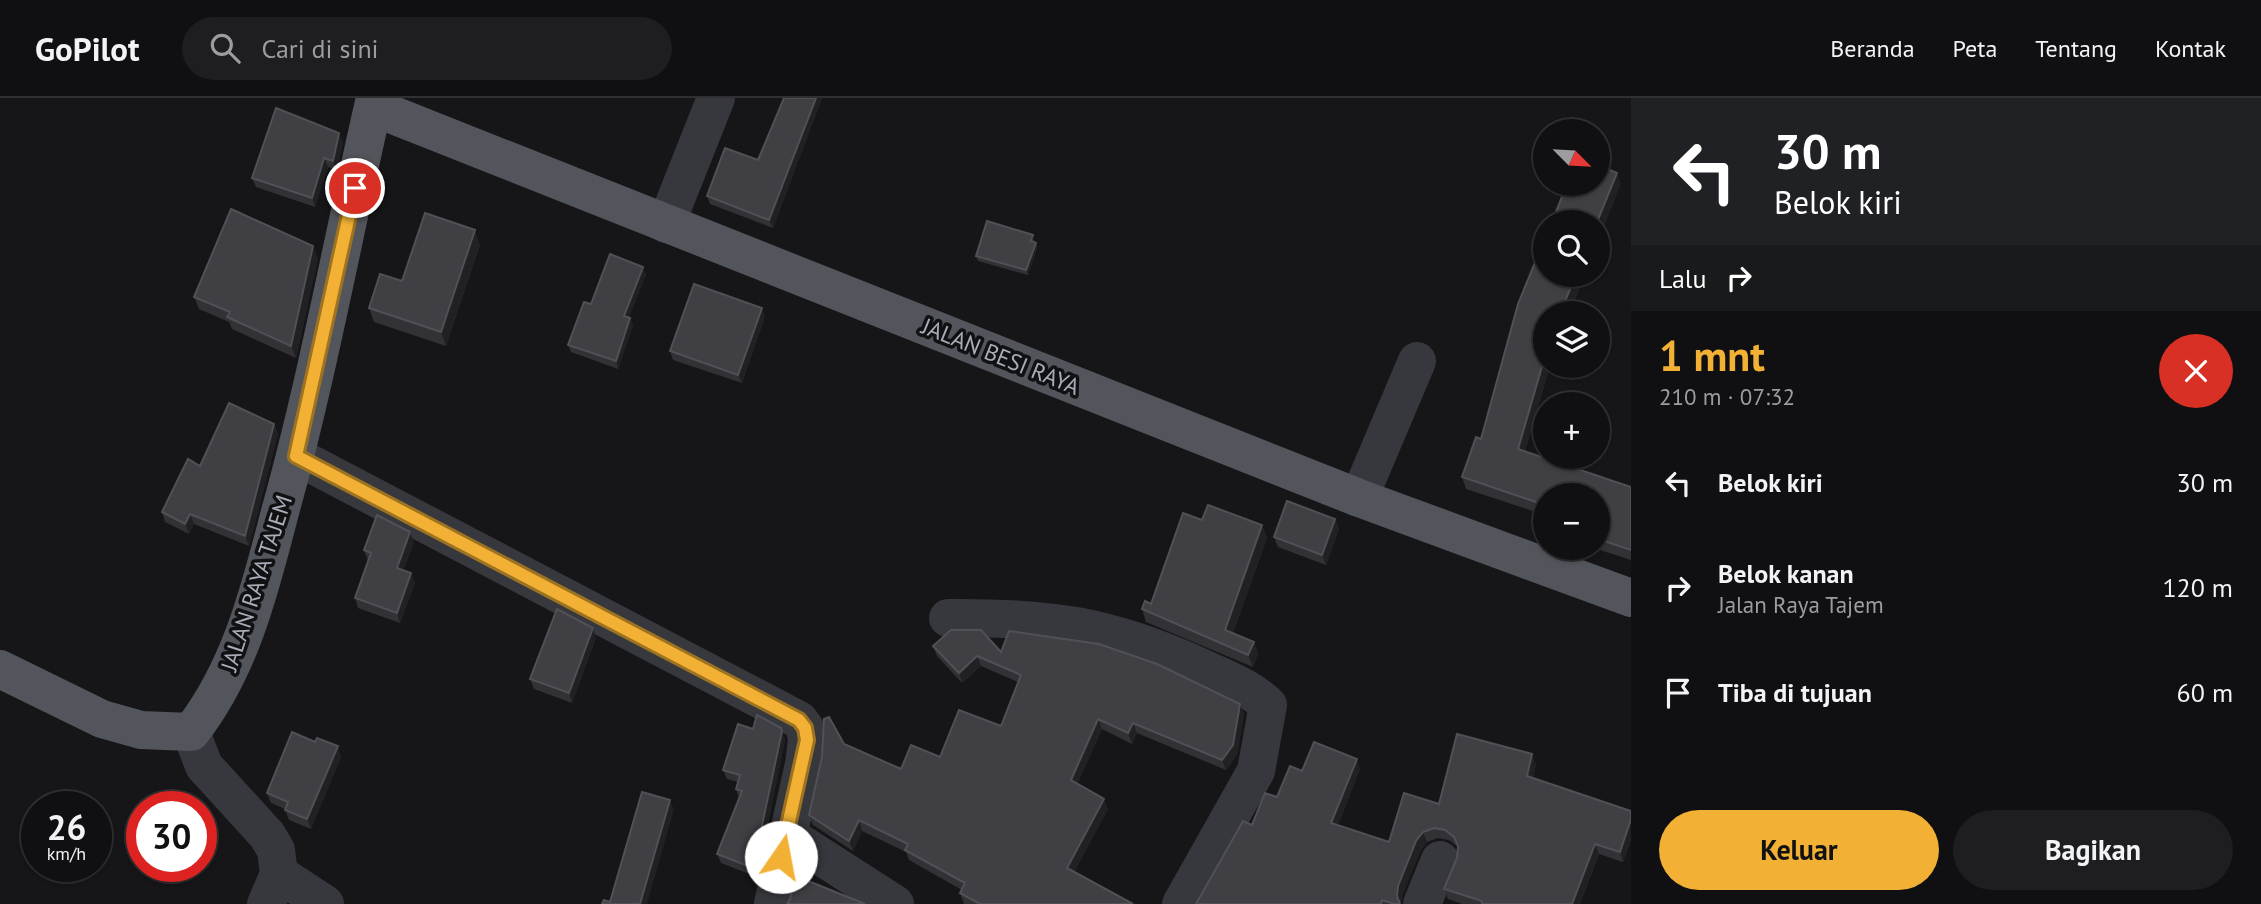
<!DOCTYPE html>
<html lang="id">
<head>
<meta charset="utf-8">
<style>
  :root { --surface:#101012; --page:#1e1e20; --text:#f1f3f6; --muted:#9c9d9f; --line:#303032; --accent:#f2b134 }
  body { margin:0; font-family:"PT Sans",sans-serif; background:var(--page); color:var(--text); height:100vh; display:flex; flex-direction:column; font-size:26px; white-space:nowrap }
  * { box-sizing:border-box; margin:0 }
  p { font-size:23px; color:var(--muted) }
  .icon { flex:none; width:38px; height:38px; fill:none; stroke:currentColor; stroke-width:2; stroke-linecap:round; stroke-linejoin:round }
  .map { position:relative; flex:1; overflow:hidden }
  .sheet { display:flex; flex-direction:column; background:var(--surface); width:630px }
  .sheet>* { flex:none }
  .banner { background:#202124; color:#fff; overflow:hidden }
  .needle { width:46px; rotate:114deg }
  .buttons { position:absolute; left:1533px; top:21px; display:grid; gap:14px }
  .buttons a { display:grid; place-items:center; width:77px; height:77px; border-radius:50%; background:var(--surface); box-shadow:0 2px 5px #0004,0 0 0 2px var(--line); font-size:35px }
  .speed { position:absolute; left:21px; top:693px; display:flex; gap:14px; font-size:35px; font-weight:700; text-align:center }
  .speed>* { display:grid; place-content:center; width:91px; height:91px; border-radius:50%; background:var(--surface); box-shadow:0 2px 5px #0004,0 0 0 2px var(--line); line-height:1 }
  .speed small { font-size:18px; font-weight:400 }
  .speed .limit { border:10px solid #d22; background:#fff; color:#111 }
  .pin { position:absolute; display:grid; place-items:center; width:60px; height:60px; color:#fff; margin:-30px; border:4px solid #fff; border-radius:50%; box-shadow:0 2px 7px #0007 }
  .me { position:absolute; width:77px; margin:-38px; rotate:12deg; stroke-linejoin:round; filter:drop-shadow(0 0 5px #0008) }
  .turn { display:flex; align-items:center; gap:24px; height:147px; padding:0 28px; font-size:32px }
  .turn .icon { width:91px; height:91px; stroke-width:2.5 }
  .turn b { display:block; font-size:49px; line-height:60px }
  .then { display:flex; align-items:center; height:66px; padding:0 28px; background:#0003; gap:14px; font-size:26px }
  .round { display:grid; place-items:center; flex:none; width:74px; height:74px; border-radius:37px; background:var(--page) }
  .summary { display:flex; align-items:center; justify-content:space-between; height:119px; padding:0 28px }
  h1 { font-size:42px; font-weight:600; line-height:52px; color:var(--accent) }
  .action { display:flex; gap:14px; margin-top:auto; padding:14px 28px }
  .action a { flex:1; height:80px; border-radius:42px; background:var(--accent); color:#111; font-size:28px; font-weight:600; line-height:80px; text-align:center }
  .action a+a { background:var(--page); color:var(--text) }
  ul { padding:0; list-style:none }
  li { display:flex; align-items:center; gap:21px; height:105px; padding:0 28px }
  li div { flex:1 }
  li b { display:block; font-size:26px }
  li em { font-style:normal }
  header { display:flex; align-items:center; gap:42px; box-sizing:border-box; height:98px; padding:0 35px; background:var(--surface); border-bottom:2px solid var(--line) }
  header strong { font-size:33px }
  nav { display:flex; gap:38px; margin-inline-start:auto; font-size:24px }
  .search { width:490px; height:63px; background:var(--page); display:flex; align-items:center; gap:18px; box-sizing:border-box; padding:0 24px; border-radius:38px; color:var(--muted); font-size:26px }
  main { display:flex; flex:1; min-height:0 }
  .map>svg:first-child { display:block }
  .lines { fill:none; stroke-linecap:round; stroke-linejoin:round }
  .minor { stroke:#37383d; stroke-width:38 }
  .major { stroke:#53555c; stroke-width:38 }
  .wall { fill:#323236 }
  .shaded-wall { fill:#212124 }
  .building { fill:#3f3f44; stroke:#4f5156; stroke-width:2 }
  .route-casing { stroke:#9d7322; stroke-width:18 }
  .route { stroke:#f2b134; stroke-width:12 }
  .labels { text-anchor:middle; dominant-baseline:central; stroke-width:7; stroke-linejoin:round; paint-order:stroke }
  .street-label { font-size:23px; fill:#a8adb8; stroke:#111113 }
</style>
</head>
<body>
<header>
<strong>GoPilot</strong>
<div class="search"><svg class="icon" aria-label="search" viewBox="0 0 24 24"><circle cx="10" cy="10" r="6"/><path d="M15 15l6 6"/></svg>Cari di sini</div>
<nav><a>Beranda</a><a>Peta</a><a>Tentang</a><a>Kontak</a></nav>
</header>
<main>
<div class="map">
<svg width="1631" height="806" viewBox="0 0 1631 806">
  <rect width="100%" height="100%" fill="#161618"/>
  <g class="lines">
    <path class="minor" d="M666 126 716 0
      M296 358 799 622 805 630 807 642 804 666 773 806
      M1359 400 1417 263
      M948 520C1051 519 1109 527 1203 570 1226 581 1249 589 1268 607L1256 673 1181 806
      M191 634 204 668 267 737 276 752 279 776 266 806
      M786 736 895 806
      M279 776 325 806
      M1422 806 1440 762"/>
    <path class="major" d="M373 9 1359 400 1631 500
      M0 571 102 621 141 632 191 634C241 570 260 491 280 414 318 278 343 138 375 0"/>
  </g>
  <path class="wall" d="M784 0H822L773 130 710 106 707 98 758 62Z
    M343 44 337 72 328 69 315 109 256 89 252 80Z
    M1545 140V177H1585L1569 215H1545V268H1550L1525 353 1631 389V462L1594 450H1598V397H1545V417L1466 391 1462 379 1476 339 1481 341 1518 206Z
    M1035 142 1034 144 1037 150 1028 177 978 163 976 158Z
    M480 147 446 248 374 224 369 210Z
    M318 160 296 260 232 231 229 224 199 211 194 199Z
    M646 176 629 219 630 220 633 227 618 271 571 254 568 247 591 206Z
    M765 218 742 285 673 262 670 253Z
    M274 326 278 336 249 448 194 426 189 436 165 424 162 414 200 368Z
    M1335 421 1339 431 1326 467 1278 449 1274 439Z
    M1202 422 1262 427 1267 440 1233 535 1254 544 1258 556 1253 569 1146 524 1142 511 1151 506Z
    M414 445 403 472 415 485 400 525 358 510 355 500 368 463 364 452Z
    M596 540 572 605 534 591 530 581Z
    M933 548 1001 554 1240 606 1244 616 1237 657 1226 672 1137 635 1132 646 1102 631 1077 686 1108 711 1074 774 1133 806H964L960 795 962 792 909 762 906 754 862 733 853 753 813 727 809 717 844 646 901 671 940 659 1001 628 1018 584 981 568 962 585 937 558Z
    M781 630 785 642 757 779 721 765 717 756 739 700 736 691 738 684 727 681 723 672 753 631Z
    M341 659 311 731 289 722 285 711 271 705 267 695Z
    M1536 666 1533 680 1631 713V742L1623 764 1599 756 1580 806H1462L1448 801 1444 791 1457 760 1458 749 1449 742 1438 740 1427 744 1420 754 1402 798 1401 806H1196L1252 727 1302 673 1360 671 1338 727 1389 744 1439 706Z"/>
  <path class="shaded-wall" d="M816 0H822L773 130 769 122Z
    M339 35 343 44 337 72 333 63Z
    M324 60 328 69 315 109 312 100Z
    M1617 75 1621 86 1598 144 1597 124Z
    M475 132 480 147 446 248 441 234Z
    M1036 145 1037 150 1028 177 1026 172Z
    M313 148 318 160 296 260 291 248Z
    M643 169 646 176 627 225 624 218Z
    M1576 177H1585L1569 215H1560Z
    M762 210 765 218 742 285 738 277Z
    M630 220 633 227 618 271 616 263Z
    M1545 258V268H1550L1522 363 1518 351Z
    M274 326 278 336 249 448 245 438Z
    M190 416 194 426 189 436 185 426Z
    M1335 421 1339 431 1326 467 1322 457Z
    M1262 427 1267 440 1230 544 1225 532Z
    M410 434 414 445 401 480 397 470Z
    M411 475 415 485 400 525 397 515Z
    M593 530 596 540 572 605 569 595Z
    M1254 544 1258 556 1253 569 1248 557Z
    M977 558 981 568 962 585 959 575Z
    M1240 606 1244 616 1237 657 1226 672 1222 662Z
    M1098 621 1102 631 1075 692 1071 682Z
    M1133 625 1137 635 1132 646 1128 635Z
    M781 630 785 642 757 779 753 770Z
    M338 648 341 659 311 731 307 721Z
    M1532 656 1536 666 1531 688 1527 678Z
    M1357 661 1360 671 1335 735 1331 725Z
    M1104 701 1108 711 1071 780 1067 770Z
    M670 702 674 712 647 806H640Z
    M1631 721V742L1623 764 1620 754Z
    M859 722 862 733 853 753 849 743Z
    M1423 734 1427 744 1420 754 1402 798 1401 806H1399L1397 798 1398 788 1416 743Z
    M1595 746 1599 756 1580 806H1572Z"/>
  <path class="building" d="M784 0H816L769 122 707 98 725 50 758 62Z
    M276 10 339 35 333 63 324 60 312 100 252 80Z
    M1598 67 1617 75 1597 124H1552L1567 86H1598Z
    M231 111 313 148 291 248 227 219 230 214 194 199Z
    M425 115 475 132 441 234 369 210 380 176 402 183Z
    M987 123 1033 137 1031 143 1036 145 1026 172 976 158Z
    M1545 140V177H1576L1560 215H1545V258L1518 351 1631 389V452L1598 441V397H1545V407L1462 379 1476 339 1481 341 1518 206Z
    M610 156 643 169 624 218 630 220 616 263 568 247 584 204 591 206Z
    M694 186 762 210 738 277 670 253Z
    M229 305 274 326 245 438 190 416 185 426 162 414 188 361 200 368Z
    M1287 403 1335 421 1322 457 1274 439Z
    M1208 407 1262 427 1225 532 1254 544 1248 557 1142 511 1145 503 1151 506 1183 415 1202 422Z
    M377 417 410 434 397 470 411 475 397 515 355 500 371 455 364 452Z
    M557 511 593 530 569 595 530 581Z
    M951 532H981L1001 554 1009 533 1099 546 1157 566 1240 606 1233 647 1222 662 1133 625 1128 635 1098 621 1071 682 1104 701 1067 770 1133 806H980L960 795 965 785 905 752 908 746 859 722 849 743 809 717 822 659 824 621 829 619 844 646 901 671 911 647 940 659 959 612 1001 628 1021 577 977 558 959 575 933 548Z
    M757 617 781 630 782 633 753 770 717 756 742 693 736 691 740 677 723 672 738 626 753 631Z
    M292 634 315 644 317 640 338 648 307 721 285 712 288 704 267 695Z
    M1457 636 1532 656 1527 678 1631 713V721L1620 754 1595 746 1572 806H1482V803L1444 791 1457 760 1458 748 1454 739 1445 732 1434 730 1423 734 1416 743 1398 788 1397 798 1400 806H1395L1382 802 1381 806H1196L1243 723 1252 727 1265 695 1277 699 1290 668 1302 673 1314 644 1357 661 1331 725 1389 744 1404 695 1439 706Z
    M642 694 670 702 640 806H602L604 802 610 804Z
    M796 778 865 806H787L790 801Z"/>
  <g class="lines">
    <defs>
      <path id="route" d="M355 90 296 358 799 622 805 630 807 642 781 759"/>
    </defs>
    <use href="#route" class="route-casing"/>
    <use href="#route" class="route"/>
  </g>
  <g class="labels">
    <g class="street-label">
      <text transform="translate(1001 258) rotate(22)">JALAN BESI RAYA</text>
      <text transform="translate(256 485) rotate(-72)">JALAN RAYA TAJEM</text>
    </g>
  </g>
</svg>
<div class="buttons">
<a><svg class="needle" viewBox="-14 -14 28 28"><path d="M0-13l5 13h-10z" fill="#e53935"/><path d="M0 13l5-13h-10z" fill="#9c9d9f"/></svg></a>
<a><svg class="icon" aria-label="search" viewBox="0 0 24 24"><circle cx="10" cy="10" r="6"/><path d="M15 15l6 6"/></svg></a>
<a><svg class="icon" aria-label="layers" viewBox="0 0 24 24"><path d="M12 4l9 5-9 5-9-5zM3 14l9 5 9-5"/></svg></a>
<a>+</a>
<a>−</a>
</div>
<div class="speed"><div>26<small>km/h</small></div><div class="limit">30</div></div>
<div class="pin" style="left:355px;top:90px;background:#d93025"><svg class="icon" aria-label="arrive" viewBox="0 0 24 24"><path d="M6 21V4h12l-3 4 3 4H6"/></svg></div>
<svg class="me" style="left:781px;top:759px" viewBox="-20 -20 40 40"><circle r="19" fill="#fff"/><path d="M0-13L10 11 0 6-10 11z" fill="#f2b134"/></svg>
</div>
<section class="sheet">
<div class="banner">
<div class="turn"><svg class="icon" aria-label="left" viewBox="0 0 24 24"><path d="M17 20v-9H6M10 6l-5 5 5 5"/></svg><div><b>30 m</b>Belok kiri</div></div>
<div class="then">Lalu<svg class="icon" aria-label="right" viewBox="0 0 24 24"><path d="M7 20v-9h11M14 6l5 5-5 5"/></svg></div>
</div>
<div class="summary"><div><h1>1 mnt</h1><p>210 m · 07:32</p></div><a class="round" style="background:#d93025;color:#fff"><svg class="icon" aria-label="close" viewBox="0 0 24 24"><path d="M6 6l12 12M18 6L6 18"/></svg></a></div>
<ul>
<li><svg class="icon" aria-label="left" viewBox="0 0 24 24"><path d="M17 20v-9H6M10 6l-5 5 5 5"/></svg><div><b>Belok kiri</b></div><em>30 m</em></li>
<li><svg class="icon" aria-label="right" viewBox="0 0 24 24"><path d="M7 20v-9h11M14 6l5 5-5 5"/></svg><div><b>Belok kanan</b><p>Jalan Raya Tajem</p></div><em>120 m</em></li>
<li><svg class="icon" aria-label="arrive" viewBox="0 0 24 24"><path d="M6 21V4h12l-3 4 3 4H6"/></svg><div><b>Tiba di tujuan</b></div><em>60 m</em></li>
</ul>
<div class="action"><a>Keluar</a><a>Bagikan</a></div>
</section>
</main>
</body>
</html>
